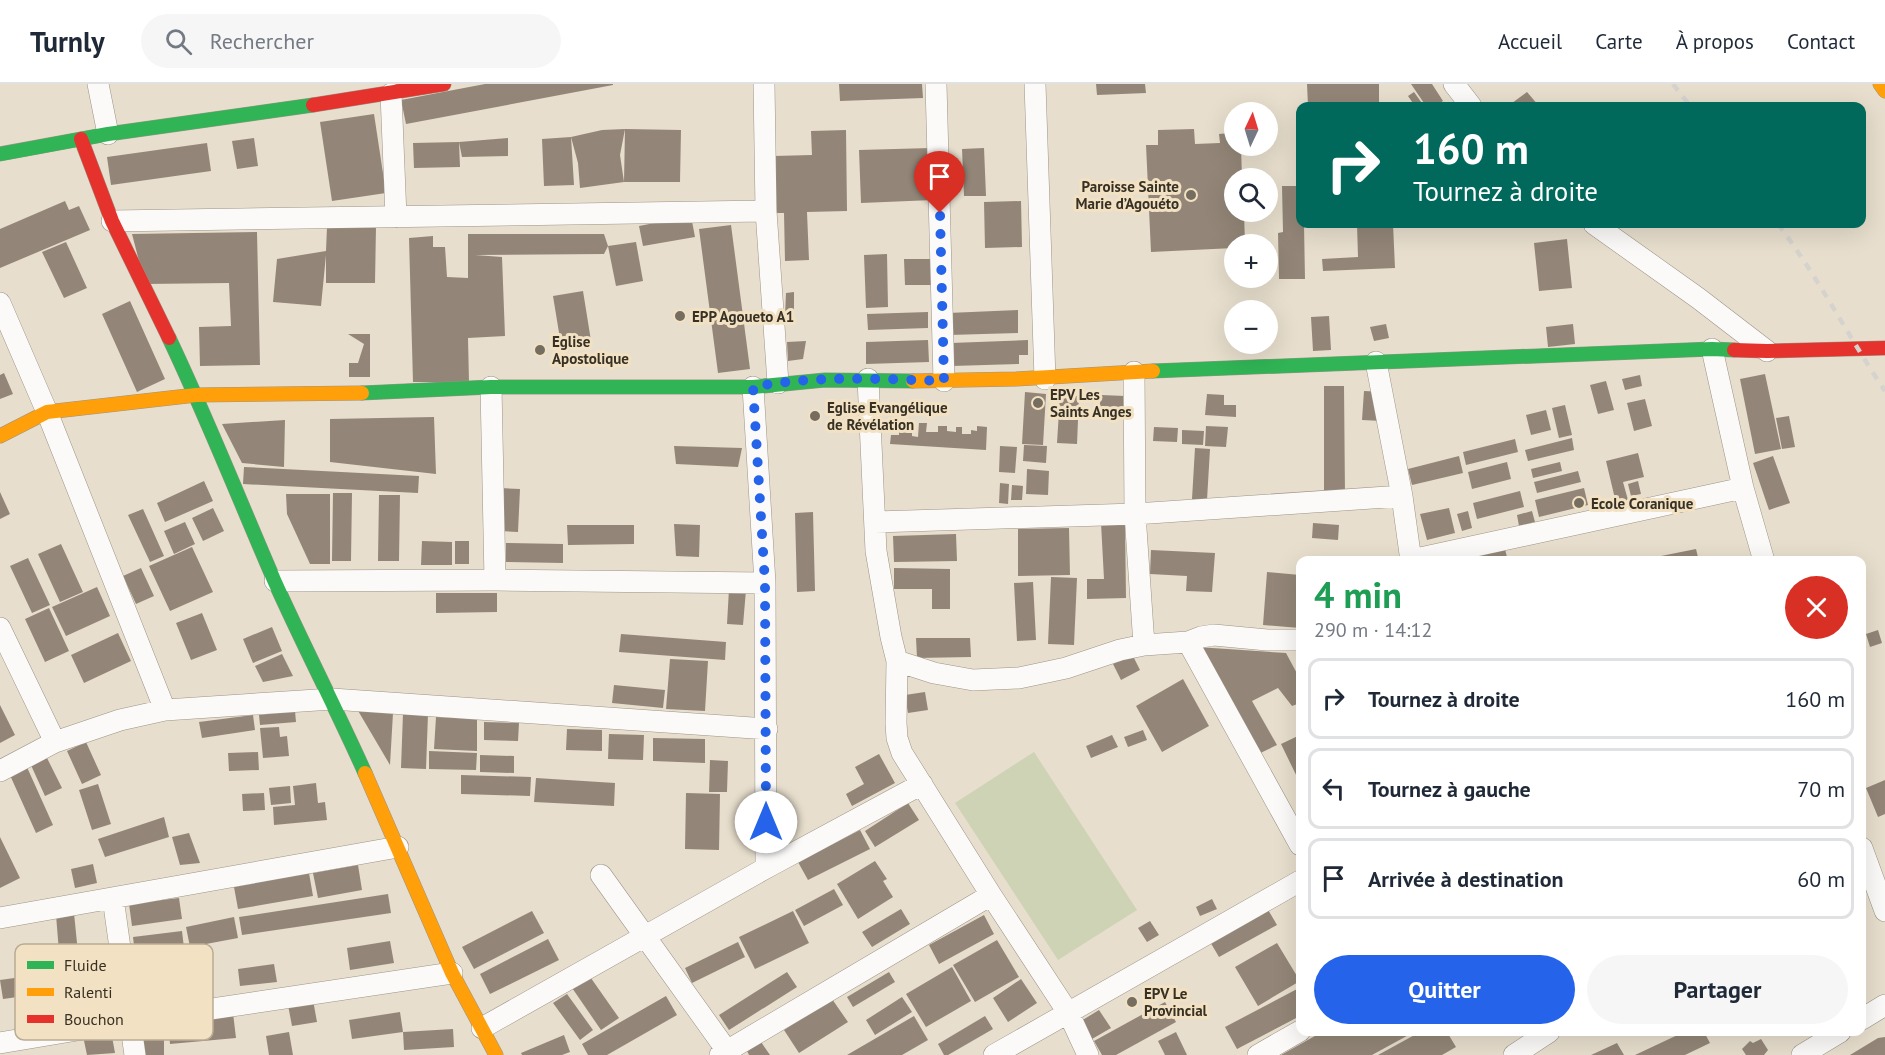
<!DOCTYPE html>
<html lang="fr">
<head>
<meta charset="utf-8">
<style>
  :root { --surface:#fff; --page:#f6f6f7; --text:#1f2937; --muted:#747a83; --line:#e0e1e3; --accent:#2563eb }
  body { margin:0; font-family:"PT Sans",sans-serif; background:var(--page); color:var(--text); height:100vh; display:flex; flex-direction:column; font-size:22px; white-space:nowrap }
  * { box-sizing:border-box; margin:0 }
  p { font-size:20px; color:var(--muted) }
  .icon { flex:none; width:33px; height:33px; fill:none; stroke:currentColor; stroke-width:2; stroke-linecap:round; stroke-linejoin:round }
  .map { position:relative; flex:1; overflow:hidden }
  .sheet { position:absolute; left:1296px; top:472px; width:570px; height:480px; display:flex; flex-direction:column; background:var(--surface); border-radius:12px; box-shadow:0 6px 24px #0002 }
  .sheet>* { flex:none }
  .guide { position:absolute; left:1296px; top:18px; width:570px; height:126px; border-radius:12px; box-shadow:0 6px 24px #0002; background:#00695c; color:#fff; overflow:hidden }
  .needle { width:39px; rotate:4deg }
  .tools { position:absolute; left:1224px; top:18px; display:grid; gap:12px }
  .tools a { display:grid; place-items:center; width:54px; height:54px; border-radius:50%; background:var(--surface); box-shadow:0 6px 24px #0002; font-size:30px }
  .pin { position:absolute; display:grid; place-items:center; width:51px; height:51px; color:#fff; margin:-62px -26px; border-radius:50% 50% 50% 0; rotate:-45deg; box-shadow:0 0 6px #0007 }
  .pin .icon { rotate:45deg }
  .me { position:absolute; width:66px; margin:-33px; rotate:0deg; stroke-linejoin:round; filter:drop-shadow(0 0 4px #0008) }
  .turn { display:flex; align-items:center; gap:21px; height:126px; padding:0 18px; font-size:27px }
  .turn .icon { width:78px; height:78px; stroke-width:2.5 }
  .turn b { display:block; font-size:42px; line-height:51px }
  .round { display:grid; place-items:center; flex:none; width:63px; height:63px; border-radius:32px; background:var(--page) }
  .summary { display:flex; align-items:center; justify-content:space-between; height:102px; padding:0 18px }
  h1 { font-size:36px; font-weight:600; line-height:45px; color:#1e9e55 }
  .action { display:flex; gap:12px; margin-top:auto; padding:12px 18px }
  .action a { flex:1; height:69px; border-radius:36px; background:var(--accent); color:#fff; font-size:24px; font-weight:600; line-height:69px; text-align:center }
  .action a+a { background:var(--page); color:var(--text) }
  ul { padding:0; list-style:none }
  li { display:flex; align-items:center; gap:18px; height:81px; margin:0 12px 9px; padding:0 6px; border:3px solid var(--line); border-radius:12px }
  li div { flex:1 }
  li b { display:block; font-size:22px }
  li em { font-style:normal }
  header { display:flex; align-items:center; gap:36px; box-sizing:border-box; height:84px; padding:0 30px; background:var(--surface); border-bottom:2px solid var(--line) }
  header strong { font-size:28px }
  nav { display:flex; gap:33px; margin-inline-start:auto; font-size:21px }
  .search { width:420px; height:54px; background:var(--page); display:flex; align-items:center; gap:15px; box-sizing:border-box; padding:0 21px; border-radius:33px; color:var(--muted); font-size:22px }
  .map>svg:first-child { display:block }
  .green { fill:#cdd3b4 }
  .building { fill:#938678 }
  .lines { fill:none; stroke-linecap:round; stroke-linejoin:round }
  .street-casing { stroke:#9b9487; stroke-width:22 }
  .fast-casing { stroke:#9b9487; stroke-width:15 }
  .slow-casing { stroke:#9b9487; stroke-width:15 }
  .jam-casing { stroke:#9b9487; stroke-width:15 }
  .street { stroke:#fbfaf8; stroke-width:21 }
  .fast { stroke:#30b455; stroke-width:14 }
  .slow { stroke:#ff9f0a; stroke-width:14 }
  .jam { stroke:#e5322d; stroke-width:14 }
  .rail { stroke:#d6d3ce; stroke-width:4.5; stroke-dasharray:8 8; stroke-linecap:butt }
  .route { stroke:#2563eb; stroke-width:10; stroke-dasharray:0 18 }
  .poi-dot { fill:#756e60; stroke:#f2e1c2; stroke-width:2 }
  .labels { text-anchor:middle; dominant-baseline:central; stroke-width:6; stroke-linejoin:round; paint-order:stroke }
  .poi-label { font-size:15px; font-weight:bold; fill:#373125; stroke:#f2e1c2; text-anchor:start }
  .key { fill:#f2e1c2; stroke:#baac93; stroke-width:1.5 }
  .key-label { font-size:16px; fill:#373125 }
</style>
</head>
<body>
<header>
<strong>Turnly</strong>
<div class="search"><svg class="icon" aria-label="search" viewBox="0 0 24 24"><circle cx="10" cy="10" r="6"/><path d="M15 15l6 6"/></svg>Rechercher</div>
<nav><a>Accueil</a><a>Carte</a><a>À propos</a><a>Contact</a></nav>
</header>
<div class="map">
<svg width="1885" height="971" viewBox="0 0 1885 971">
  <rect width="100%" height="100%" fill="#e7decd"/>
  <path class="green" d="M1034 668 1137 826 1058 876 955 719Z"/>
  <path class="building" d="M485 0H613V1L406 40 401 16Z
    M839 0H922L923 14 840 17Z
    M1096 0H1145L1146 9 1097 11Z
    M1307 0H1379V19L1308 22Z
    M1411 0H1432L1443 17 1435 22H1426Z
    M1414 8 1424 22H1415L1408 12Z
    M1527 8 1539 22H1508Z
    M374 30 386 109 332 117 320 38Z
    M625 45 620 71 624 98 580 104 578 79 571 53 574 101 544 102 542 55 571 53 602 46Z
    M625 45 681 46 680 98H624Z
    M1194 45 1195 60 1220 59 1219 50 1230 49V59L1241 62 1242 94H1234V128H1244L1245 160H1234V164L1151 168 1146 61H1158V46Z
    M846 46 847 127 807 128 809 176 785 177 784 129H775L774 72 812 71 811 47Z
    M254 54 258 82 237 85 232 57Z
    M508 54V72L462 73 459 58Z
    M459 58 460 83 414 84 413 59Z
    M207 59 211 87 111 101 107 73Z
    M931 64 933 116 861 119 859 66Z
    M984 64 986 112H964L962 65Z
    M1282 102H1300V140H1304L1305 195H1279L1278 149 1283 148Z
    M65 117 69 126 79 122 90 146 0 184V145Z
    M1021 117 1022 163 985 164 984 118Z
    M691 132 695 153 643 162 639 142Z
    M1357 140H1393L1395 184 1323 187 1322 175 1358 173Z
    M731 141 750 285 718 289 699 145Z
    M327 143H376L375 199H326V171L321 222 273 218 277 175 326 167Z
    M257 148 260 281 200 282 199 243 231 242 229 199 145 200 132 150Z
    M468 150H604L608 162 636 158 643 197 616 202 608 162 604 170 475 171 502 173 505 252 468 254 469 298H413L409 154 433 152V163H445L447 193 468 194Z
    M1567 155 1572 204 1539 207 1534 159Z
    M66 158 87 204 64 214 42 168Z
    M887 170 888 223 866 224 864 171Z
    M904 175H934L935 201H905Z
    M583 207 592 263 562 267 553 212Z
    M794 208V233L785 232 786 209Z
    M130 217 165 295 137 308 102 230Z
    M1018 226V249L949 251 948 229Z
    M928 228V244L868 246 867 230Z
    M1329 232 1331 266 1313 267 1311 233Z
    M1386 240 1389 254 1374 257 1370 243Z
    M1573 240 1575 260 1548 263 1546 243Z
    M348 250H370V293H349V279H358L364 260Z
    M928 256 929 278 866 280V258Z
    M1028 256V271H1019V280L952 282 951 259Z
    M806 257 803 275 788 277 787 258Z
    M4 289 13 310 0 315V291Z
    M1765 290 1781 365 1755 370 1740 295Z
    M1640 291 1642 302 1625 306 1622 295Z
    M1606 297 1614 326 1598 330 1590 301Z
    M1324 302H1344L1345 412H1324Z
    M1364 307 1384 308 1382 337 1362 336Z
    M1025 308 1046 310 1043 361 1022 360Z
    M1207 310 1224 311V321H1236V333L1205 331Z
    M1060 311 1079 312 1077 360 1057 359Z
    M1101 311 1125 312 1124 328 1099 327Z
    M1645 315 1652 342 1634 347 1627 319Z
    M1565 321 1572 351 1559 354 1552 324Z
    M1546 326 1551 346 1531 351 1526 331Z
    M1789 332 1795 363 1782 365 1776 334Z
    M434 333 436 390 330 378V335Z
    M285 336 284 383 242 379 222 340Z
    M919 339H927L926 348H938V342H947V347L956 348V343H962V350H971V346L977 347V342L987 343 986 366 890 360 891 351H899V343H912V352L918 353Z
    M1206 342 1228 343 1226 363 1205 362Z
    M1154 343 1178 344 1177 358 1153 357Z
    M1182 346 1204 347 1203 361 1182 360Z
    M1572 354 1574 366 1528 377 1525 366Z
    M1515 355 1518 368 1466 381 1463 368Z
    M1024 361 1047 362 1046 379 1023 377Z
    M674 362 742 364 738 383 676 380Z
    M1000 362 1017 363 1015 389 999 388Z
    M1195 364 1210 365 1207 416 1192 415Z
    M1638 369 1644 393 1623 398 1628 416 1616 419 1606 377Z
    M1459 372 1463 389 1412 401 1408 385Z
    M1773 372 1790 419 1769 426 1753 379Z
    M1507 378 1511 395 1472 405 1468 388Z
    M1560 378 1562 387 1533 394 1531 385Z
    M244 383 419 392 418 409 243 400Z
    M1027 385 1049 387 1048 411 1026 410Z
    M1578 387 1581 398 1537 409 1534 398Z
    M204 397 213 417 165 438 157 419Z
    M1638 397 1641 410 1631 412 1628 400Z
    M1000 399 1009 400 1008 420 999 419Z
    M1012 401 1023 402 1022 416H1011Z
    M500 404 520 405 518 448 498 447Z
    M1584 404 1588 421 1539 433 1535 416Z
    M1520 407 1524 423 1477 435 1473 419Z
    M0 408 10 430 0 435Z
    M333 409H352L351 477H332Z
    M286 410H330V480H310L287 430Z
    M379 411H400L399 477H378Z
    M213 424 224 447 203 457 192 434Z
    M1449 424 1455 449 1427 456 1420 430Z
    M143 425 164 472 150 478 128 431Z
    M1468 427 1472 444 1462 447 1457 430Z
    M1532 427 1535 438 1519 442 1517 431Z
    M813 428 815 507 797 508 795 429Z
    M185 438 195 460 174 470 164 447Z
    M1101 439H1125L1126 514 1087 515V495H1104Z
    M1313 439 1339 441 1338 456 1312 454Z
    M674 440 700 441 699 473 676 472Z
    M567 441H634V460L568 461Z
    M1069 444 1070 491 1018 492V445Z
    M956 450 957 477 894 478 893 452Z
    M422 457 452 458V481H421Z
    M455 457H469V480H455Z
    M506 459 563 460V479L506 478Z
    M61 460 83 508 60 518 38 470Z
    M192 463 213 508 170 527 149 482Z
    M1505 465 1508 477H1460V476Z
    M1696 465 1699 477H1647L1646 475Z
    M1151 466 1215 469 1212 508 1186 507 1187 492 1150 490Z
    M28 474 50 521 32 529 10 482Z
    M141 484 154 512 136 520 123 492Z
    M894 484 950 485V525H932V505H894Z
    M1267 488 1300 491V544L1263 541Z
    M1051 493 1077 494 1074 561 1048 560Z
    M1033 498 1036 556 1017 557 1014 499Z
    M97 503 110 532 66 552 52 523Z
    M729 505 746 506 743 541 727 540Z
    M436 509H497V528L436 529Z
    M49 524 69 567 45 578 25 535Z
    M202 529 217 566 191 576 176 539Z
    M272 543 282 567 253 579 243 555Z
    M1878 546 1882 559 1870 563 1866 550Z
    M118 549 131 577 84 599 71 571Z
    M621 550 726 558 725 576 619 568Z
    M916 554H970L971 573 917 574Z
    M1197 563 1286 569 1300 595V619L1292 622 1278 604 1252 617 1277 661 1252 673Z
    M282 570 293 592 263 598 255 582Z
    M1132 570 1140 586 1121 596 1113 580Z
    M670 575 708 577 705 627 666 625Z
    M1183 595 1209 642 1162 668 1136 622Z
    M614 601 665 606 663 624 612 619Z
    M925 608 928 626 908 629 905 611Z
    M0 621 15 651 0 659Z
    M357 625 393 629 390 681Z
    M295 627 296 638 260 641 259 631Z
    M403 629 428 630 426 685 401 684Z
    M253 631 255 646 202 654 199 638Z
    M436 633 477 635V667L434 665Z
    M484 638 519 639 518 657 484 656Z
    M279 643 280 653 287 652 289 672 263 674 260 644Z
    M567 645 602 646V667L566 666Z
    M1143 646 1147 656 1128 663 1124 653Z
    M609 650 644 651 643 676 608 675Z
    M1112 651 1118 663 1091 674 1086 662Z
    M1300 651V699L1281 660Z
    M653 654 705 655V679L653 677Z
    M86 658 101 691 82 700 67 667Z
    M429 667 477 669 476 686 429 685Z
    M258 668 259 686 229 687 228 669Z
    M879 670 895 699 852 722 846 710 864 700 855 683Z
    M480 671 514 672V689L480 688Z
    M46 672 62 704 45 712 30 679Z
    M710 676 728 677 727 708H709Z
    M26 681 53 741 36 749 9 689Z
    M461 691 531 693 530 712 461 710Z
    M536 694 615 699 614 722 534 718Z
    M1885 696V730L1878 733 1866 704Z
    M316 699 318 719 325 718 327 736 274 741 273 723 295 721 293 702Z
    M98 700 111 740 92 746 79 706Z
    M290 702 291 719 271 721 269 704Z
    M264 709 265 726 243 727 242 710Z
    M686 709 720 710 719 766 685 765Z
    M908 719 919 736 875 763 865 747Z
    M164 733 169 753 105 773 98 755Z
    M860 746 870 765 808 796 798 778Z
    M189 749 200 779 180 781 172 753Z
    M0 753 20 794 0 804Z
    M875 777 887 795 883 797 893 813 858 835 837 800Z
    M93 780 97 799 75 804 71 785Z
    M358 781 362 806 318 814 313 789Z
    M309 789 313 812 238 825 234 803Z
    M834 805 843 821 804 842 795 826Z
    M388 810 391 829 242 851 239 833Z
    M179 814 182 835 132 842 129 820Z
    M1212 815 1217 825 1200 832 1196 823Z
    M1267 824 1277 841 1219 873 1209 856Z
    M901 825 910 840 872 863 862 848Z
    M532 827 544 849 474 885 462 863Z
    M793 827 809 859 755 885 739 853Z
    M74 829 79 879 60 880 56 831Z
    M984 831 994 850 939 880 929 861Z
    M234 833 238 854 190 863 186 843Z
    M1150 837 1159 851 1147 858 1138 844Z
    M182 847 184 864 135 870 133 853Z
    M548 855 559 876 490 910 480 890Z
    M997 856 1019 893 975 918 953 881Z
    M390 857 394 879 350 886 347 864Z
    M738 858 745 873 692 899 685 884Z
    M1277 859 1300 897 1258 922 1235 883Z
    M274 880 277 898 240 902 238 885Z
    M952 883 971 917 926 943 906 910Z
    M586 887 619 934 601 946 568 898Z
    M787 888 797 903 729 946 719 931Z
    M889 888 895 898 853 923 847 913Z
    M29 892 32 911 3 915 0 896Z
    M1021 895 1037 919 1008 938 993 914Z
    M1299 904 1300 907V932L1237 965 1225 943Z
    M567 910 593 946 580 956 553 919Z
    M666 912 677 931 607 971H588L582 960Z
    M902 913 912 928 875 951 866 936Z
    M832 915 848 938 799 969 784 946Z
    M313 916 317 938 292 942 288 921Z
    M1165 918 1176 938 1116 971H1102L1094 957Z
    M1099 926 1111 944 1092 955 1081 937Z
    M400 928 403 948 352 955 349 936Z
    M233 929 236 954 170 960 168 935Z
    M914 932 928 956 902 971H847Z
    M985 932 993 945 948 971H944L938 960Z
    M141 941H164V971H141Z
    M453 945 454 963 404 966 403 948Z
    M111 947 115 969 87 971 83 952Z
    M289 948 293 971H269L266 952Z
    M1176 948 1187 971H1165L1158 957Z
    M1322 948H1414L1372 971H1281Z
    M1420 948H1447L1456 963 1442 971H1378Z
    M1684 948H1704L1710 959 1685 971H1635Z
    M564 951 570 968 562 971H522L521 969Z
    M1885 953V971H1850L1878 954Z
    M1761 955 1768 966 1764 971H1746L1742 965 1750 957 1753 959Z
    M761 958 770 971H749L747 967Z
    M1617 959 1624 971H1591Z"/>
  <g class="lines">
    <defs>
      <path id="street" d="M98 0 108 50
        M764 0 766 127 778 299
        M936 0 944 297
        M1035 0 1045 295
        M1454 0 1471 22
        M391 10 396 133
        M112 137 766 127
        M1594 140 1698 214 1767 267
        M0 219 47 328 165 626
        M1712 265 1743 404 1764 477
        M1376 278 1402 412 1411 477
        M1134 288 1135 430 1144 561
        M868 295 876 467 891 553 897 577 896 639 897 654 902 669 991 811 1069 930 1088 971
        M491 303 495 496
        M753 303 765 499 766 784
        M875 438 1135 430 1402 412
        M1411 476 1743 404
        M275 497 495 496 765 499
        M0 544 55 658
        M1188 558 1300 761
        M897 577 934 589 973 596 1019 594 1066 584 1120 566 1144 561 1188 558 1201 553 1214 551 1267 556H1300
        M0 687 55 658 120 636 165 626 332 615 767 645
        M1862 764 1885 827
        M601 791 730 971
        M113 814 135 971
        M0 834 398 763
        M1862 935 1885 921
        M482 944 766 784 922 700
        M0 959 131 937 452 889
        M720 971 991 811
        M994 971 1300 797
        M1258 971 1300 947
        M1514 971 1549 948
        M1802 971 1840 948"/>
      <path id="fast" d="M0 70 108 50 313 21
        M169 254C207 334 239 415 274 496 303 561 336 624 365 689
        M1153 287 1712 265 1734 266
        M362 309 491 303H753L825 296 913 297"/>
      <path id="slow" d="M1880 0 1885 7
        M913 297 1016 295 1153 287
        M0 352 47 328 196 311 362 309
        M365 689 452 889 496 971"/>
      <path id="jam" d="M313 21 444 0
        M81 55 112 137 169 254
        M1734 266 1767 267 1885 264"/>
    </defs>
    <use href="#street" class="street-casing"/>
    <use href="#fast" class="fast-casing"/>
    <use href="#slow" class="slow-casing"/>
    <use href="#jam" class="jam-casing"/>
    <use href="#street" class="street"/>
    <use href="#fast" class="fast"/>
    <use href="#slow" class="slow"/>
    <use href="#jam" class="jam"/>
    <path class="rail" d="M1673 0 1690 22
      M1778 140C1818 193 1848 252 1885 307"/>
  </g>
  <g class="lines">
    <path class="route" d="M766 738 765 499 753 303C815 291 881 295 944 297L940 129"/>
  </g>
  <g class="poi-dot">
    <circle cx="1191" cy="111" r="6"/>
    <circle cx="680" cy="232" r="6"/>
    <circle cx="540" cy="266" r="6"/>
    <circle cx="1038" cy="319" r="6"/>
    <circle cx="815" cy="332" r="6"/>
    <circle cx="1579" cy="419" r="6"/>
    <circle cx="1132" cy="918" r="6"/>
  </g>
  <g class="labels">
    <g class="poi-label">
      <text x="1179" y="102" text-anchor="end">Paroisse Sainte<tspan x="1179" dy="17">Marie d’Agouéto</tspan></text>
      <text x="692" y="232">EPP Agoueto A1</text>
      <text x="552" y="257">Eglise<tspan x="552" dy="17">Apostolique</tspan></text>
      <text x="1050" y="310">EPV Les<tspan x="1050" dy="17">Saints Anges</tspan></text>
      <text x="827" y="323">Eglise Evangélique<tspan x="827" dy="17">de Révélation</tspan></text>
      <text x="1591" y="419">Ecole Coranique</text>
      <text x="1144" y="909">EPV Le<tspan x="1144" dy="17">Provincial</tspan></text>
    </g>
  </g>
  <rect x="15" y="860" width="198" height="96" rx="9" class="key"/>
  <rect x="27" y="877" width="27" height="8" fill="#30b455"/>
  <rect x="27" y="904" width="27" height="8" fill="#ff9f0a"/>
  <rect x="27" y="931" width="27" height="8" fill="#e5322d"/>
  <g class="key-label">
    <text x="64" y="887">Fluide</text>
    <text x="64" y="914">Ralenti</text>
    <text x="64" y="941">Bouchon</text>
  </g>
</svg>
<div class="tools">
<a><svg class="needle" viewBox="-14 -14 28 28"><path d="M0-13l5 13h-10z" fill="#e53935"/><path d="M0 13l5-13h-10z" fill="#747a83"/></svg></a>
<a><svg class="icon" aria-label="search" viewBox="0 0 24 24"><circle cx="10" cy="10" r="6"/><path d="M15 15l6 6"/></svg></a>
<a>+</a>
<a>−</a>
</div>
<div class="pin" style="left:940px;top:129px;background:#d93025"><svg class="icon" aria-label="arrive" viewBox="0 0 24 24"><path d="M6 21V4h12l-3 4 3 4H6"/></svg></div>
<svg class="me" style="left:766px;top:738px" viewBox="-20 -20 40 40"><circle r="19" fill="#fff"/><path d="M0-13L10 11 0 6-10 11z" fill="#2563eb"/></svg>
<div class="guide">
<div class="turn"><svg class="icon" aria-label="right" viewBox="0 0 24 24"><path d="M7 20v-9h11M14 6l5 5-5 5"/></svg><div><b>160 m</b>Tournez à droite</div></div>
</div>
<section class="sheet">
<div class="summary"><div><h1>4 min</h1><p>290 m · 14:12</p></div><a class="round" style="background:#d93025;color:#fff"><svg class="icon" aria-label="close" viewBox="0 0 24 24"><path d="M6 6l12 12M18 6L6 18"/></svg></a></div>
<ul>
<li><svg class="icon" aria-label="right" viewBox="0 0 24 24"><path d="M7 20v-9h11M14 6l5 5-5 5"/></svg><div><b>Tournez à droite</b></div><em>160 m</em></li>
<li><svg class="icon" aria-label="left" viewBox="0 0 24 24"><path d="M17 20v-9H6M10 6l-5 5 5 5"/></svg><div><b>Tournez à gauche</b></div><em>70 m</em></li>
<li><svg class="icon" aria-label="arrive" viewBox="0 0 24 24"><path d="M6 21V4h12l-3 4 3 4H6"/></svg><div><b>Arrivée à destination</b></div><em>60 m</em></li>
</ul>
<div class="action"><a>Quitter</a><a>Partager</a></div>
</section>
</div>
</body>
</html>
